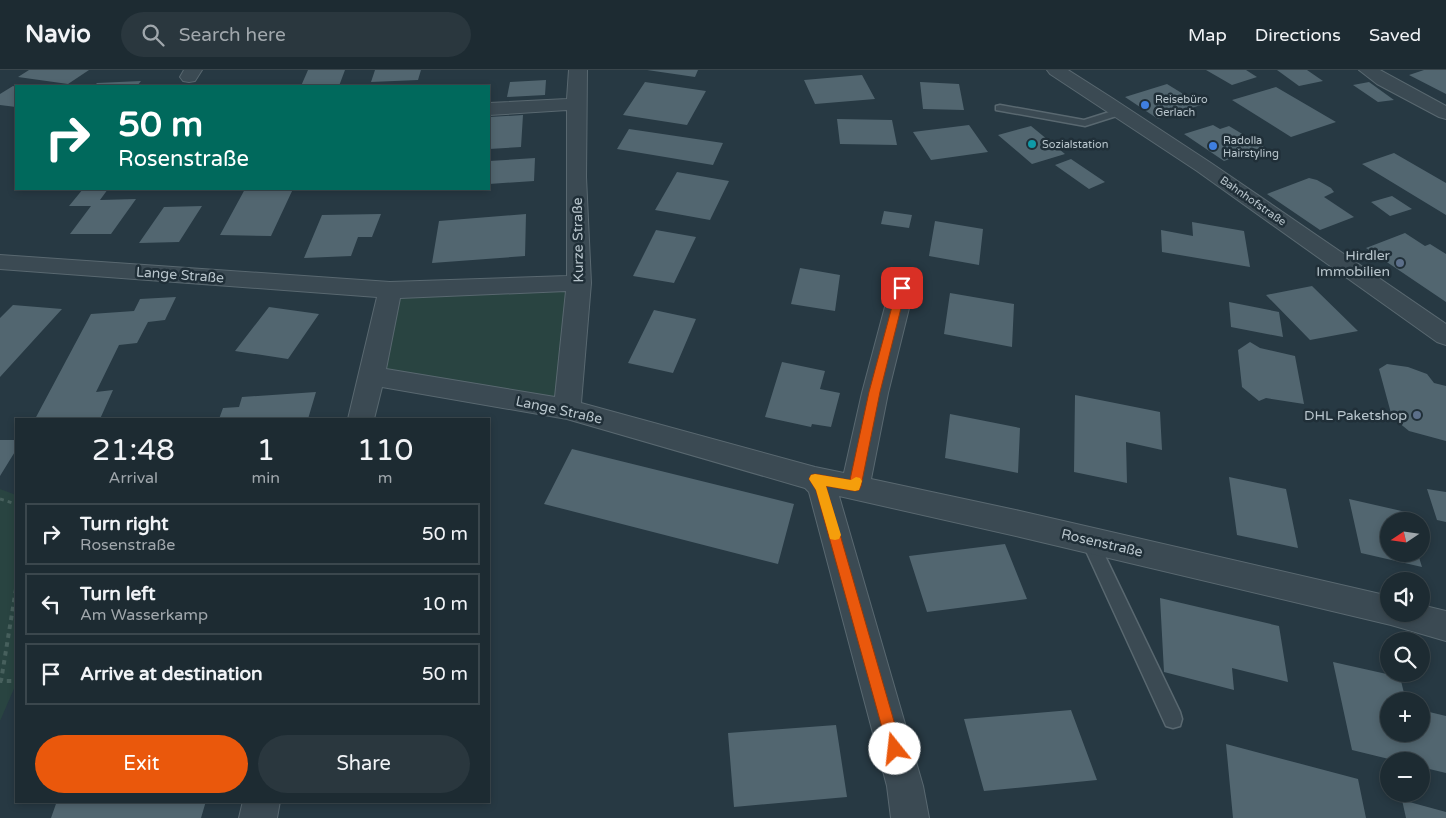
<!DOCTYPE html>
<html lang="en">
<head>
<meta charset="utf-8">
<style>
  :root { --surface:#1d2b32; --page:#2a373e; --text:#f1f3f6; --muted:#a0a7ac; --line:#3b474d; --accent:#ea580c }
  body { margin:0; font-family:"Varela Round",sans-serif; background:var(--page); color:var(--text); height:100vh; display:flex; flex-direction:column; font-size:19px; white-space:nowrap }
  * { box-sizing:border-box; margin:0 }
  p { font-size:16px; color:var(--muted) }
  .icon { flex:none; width:28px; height:28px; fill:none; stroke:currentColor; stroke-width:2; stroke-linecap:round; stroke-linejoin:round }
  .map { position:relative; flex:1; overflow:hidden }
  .details { position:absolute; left:15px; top:348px; width:475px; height:385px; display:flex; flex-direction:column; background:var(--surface); border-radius:0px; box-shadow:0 2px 8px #0003,0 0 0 1px var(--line) }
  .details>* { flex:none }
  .top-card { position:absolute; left:15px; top:15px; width:475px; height:105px; border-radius:0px; box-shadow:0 2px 8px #0003,0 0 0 1px var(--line); background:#00695c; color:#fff; overflow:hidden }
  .needle { width:32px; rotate:257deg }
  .tools { position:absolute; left:1380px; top:442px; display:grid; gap:10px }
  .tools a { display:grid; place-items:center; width:50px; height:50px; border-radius:50%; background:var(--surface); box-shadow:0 2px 8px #0003,0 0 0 1px var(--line); font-size:25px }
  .pin { position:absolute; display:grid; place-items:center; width:42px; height:42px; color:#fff; margin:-21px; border-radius:10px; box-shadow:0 2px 8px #0006 }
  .me { position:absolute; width:55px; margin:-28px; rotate:344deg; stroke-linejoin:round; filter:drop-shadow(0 0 4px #0008) }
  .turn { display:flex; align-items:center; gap:18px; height:105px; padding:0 20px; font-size:22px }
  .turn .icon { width:65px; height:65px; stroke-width:2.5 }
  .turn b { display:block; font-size:35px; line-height:42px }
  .eta { display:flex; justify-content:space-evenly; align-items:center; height:85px; text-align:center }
  .eta b { font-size:30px; font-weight:600; line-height:35px }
  .button { display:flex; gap:10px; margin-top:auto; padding:10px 20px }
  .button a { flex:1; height:58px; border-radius:30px; background:var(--accent); color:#fff; font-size:20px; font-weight:600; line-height:58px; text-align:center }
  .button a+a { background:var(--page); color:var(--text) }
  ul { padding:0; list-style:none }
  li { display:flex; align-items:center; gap:15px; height:62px; margin:0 10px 8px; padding:0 10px; border:2px solid var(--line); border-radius:0px }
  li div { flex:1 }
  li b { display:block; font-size:19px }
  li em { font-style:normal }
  header { display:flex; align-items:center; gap:30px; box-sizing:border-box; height:70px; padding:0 25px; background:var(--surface); border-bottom:1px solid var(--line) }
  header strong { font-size:24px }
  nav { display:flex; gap:28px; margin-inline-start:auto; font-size:18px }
  .search { width:350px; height:45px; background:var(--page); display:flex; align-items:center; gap:12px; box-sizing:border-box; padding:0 18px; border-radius:28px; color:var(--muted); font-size:19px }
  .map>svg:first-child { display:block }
  .green { fill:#294441 }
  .building { fill:#526670 }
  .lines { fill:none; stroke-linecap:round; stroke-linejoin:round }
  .lane-casing { stroke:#596870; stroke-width:3 }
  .street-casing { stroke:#596870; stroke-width:2 }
  .path-far1 { stroke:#47605d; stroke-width:3; stroke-dasharray:4 4; stroke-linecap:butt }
  .path { stroke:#47605d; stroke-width:4; stroke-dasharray:4.5 4.5; stroke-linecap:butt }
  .lane { fill:#3b4a53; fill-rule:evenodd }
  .street { fill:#3b4a53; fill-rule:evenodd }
  .route { fill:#ea580c; stroke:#983908 }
  .slow { fill:#f59e0b }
  .shop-dot { fill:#3f7fe0; stroke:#202f38; stroke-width:2 }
  .culture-dot { fill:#0f9aa8; stroke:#202f38; stroke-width:2 }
  .service-dot { fill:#5c6f8a; stroke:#202f38; stroke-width:2 }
  .labels { text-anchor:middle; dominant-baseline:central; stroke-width:5; stroke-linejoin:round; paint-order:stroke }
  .far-poi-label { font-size:11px; fill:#b8c5cc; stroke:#202f38; text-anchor:start }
  .far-street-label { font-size:11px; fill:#b8c5cc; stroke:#202f38 }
  .street-label { font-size:14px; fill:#b8c5cc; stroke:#202f38 }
  .poi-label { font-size:14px; fill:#b8c5cc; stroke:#202f38; text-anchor:end }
</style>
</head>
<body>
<header>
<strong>Navio</strong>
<div class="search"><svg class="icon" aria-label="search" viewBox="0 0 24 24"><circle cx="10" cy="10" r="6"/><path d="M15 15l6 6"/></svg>Search here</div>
<nav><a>Map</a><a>Directions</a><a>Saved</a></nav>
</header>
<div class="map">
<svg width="1446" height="748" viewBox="0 0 1446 748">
  <rect width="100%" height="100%" fill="#273943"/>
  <path class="green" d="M574 216 562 334 377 302 394 225Z
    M0 419 16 425V614L0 651Z"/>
  <path class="building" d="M29 0H89L68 14 18 7Z
    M308 0H345L339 16H301Z
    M375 0H421L418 10 371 12Z
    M647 0H698L695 7Z
    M1206 0H1246L1257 7 1232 15Z
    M1277 0H1307L1323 11 1299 16Z
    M1424 0H1446V24L1409 5Z
    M862 5 875 29 815 34 804 10Z
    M546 10 545 25 507 27 510 12Z
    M141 11 137 16H94L97 13Z
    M645 12 706 21 687 55 623 45Z
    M920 12 959 14 964 40 923 39Z
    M1369 12 1394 30 1378 32 1353 15Z
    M1167 14 1201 35 1158 49 1125 27Z
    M13 16 16 17V37L0 35V24Z
    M1276 17 1336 52 1291 67 1232 30Z
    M523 45 521 77 489 79V47Z
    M837 49 892 50 897 75 840 74Z
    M969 55 988 82 931 90 913 62Z
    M1213 55 1220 59 1229 56 1264 77 1224 91 1184 64Z
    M1031 56 1065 84 1032 94 998 65Z
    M629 59 723 73 713 95 617 79Z
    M1394 83 1446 113V145L1362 94Z
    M535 88 534 111 489 114V91Z
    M1071 89 1105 112 1089 119 1055 95Z
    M677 102 729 111 710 150 655 140Z
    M1309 108 1317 110 1331 118 1334 122 1324 127 1354 147 1320 160 1267 124Z
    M83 119H108L100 130 136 129 111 164H70L91 136H69Z
    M245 119H293L271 166 220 165Z
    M1392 126 1412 139 1390 146 1371 132Z
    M202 136 179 172 139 173 164 137Z
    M884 141 912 145 909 158 881 154Z
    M381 144 372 167H358L351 186 304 188 322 145Z
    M526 144 525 186 432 193 439 151Z
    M935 151 983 159 979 195 929 186Z
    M1192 152 1244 161 1250 197 1162 182 1161 160 1193 166Z
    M656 160 696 167 674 213 633 206Z
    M1405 163 1425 176 1430 174 1446 184V232L1366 178Z
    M800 198 840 205 835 241 791 234Z
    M1312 216 1358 261 1310 270 1266 225Z
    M950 223 1014 234 1012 277 944 264Z
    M176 227 165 250 148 252 137 273 119 275 96 322 113 320 100 349H35L91 244 134 241 140 229Z
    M1229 232 1279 242 1283 267 1231 257Z
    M13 235 62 239 0 307V248Z
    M269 237 319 244 288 289 235 281Z
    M654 240 696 249 673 303 628 293Z
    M1250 272 1260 278 1295 286 1304 334 1266 328 1259 331 1242 317 1238 280Z
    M782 292 825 301 820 319 840 323 831 357 812 354 811 357 765 347Z
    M1387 294 1408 297 1427 304 1434 313 1446 316V371L1409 361 1392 347 1379 299Z
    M316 322 308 349H219L223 338 239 337 242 327Z
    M1075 325 1160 342 1162 380 1126 372 1127 413 1074 402Z
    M950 344 1020 358 1018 403 945 388Z
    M0 370H16V380L0 406Z
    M572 379 794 434 778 494 544 434Z
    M1229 407 1286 419 1298 478 1237 465Z
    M1427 419 1446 422V452L1437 450Z
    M1349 429 1406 442 1409 451H1389V484H1418L1422 497 1361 483Z
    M1005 474 1027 529 927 542 909 486Z
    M1160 528 1279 556 1288 612 1232 598 1234 620 1164 602Z
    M1333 592 1400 607 1406 631H1389V664H1421V640L1446 646V703L1421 697V691H1397L1352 680Z
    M1071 640 1097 710 984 721 964 649Z
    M836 655 847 727 734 737 728 663Z
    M1226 674 1358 709 1366 748H1233Z
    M1402 730 1446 742V748H1406Z
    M57 731H206L201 748H51Z"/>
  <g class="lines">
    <defs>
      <path id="lane" d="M1000 35 1084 50 1122 38 1127 41 1126 43 1085 56 996 40V36Z
        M1089 463 1095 465 1180 642 1182 649 1180 656 1173 658 1166 656 1081 470 1083 465Z"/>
      <path id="street" d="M184 0H202L195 11 189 12 183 11 180 7Z
        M569 0H587L586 107 591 213 581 333 815 397 844 403 862 323 890 218 894 212 902 210 910 212 914 218 888 323 871 409 1020 441 1389 526V544H1421V535L1446 541V571L1391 555 1020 467 839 426 923 716 929 748H891L887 716 809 422 805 418 567 349 382 317 374 349H348L377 227 0 199V185L390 212 567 206V40L489 45V33L567 29ZM566 221 555 327 386 299 400 228Z
        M1047 0H1068L1112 28 1211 93 1446 254V275L1437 272 1197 101 1050 4Z
        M1359 0H1380L1446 36V49L1439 47 1377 14Z
        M243 731H280L277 748H239Z"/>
    </defs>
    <use href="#lane" class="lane-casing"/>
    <use href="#street" class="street-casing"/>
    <path class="path-far1" d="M0 429 16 434"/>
    <path class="path" d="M16 519 1 611H16"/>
    <use href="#lane" class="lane"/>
    <use href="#street" class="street"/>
  </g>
  <path class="route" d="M902 215 906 218 880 322 861 416 859 420 855 421 826 416 902 679 900 684 895 686 890 684 888 679 816 420 809 409 811 405 815 404 850 410 869 322 897 218Z"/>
  <path class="slow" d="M815 404 851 410 856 407 860 408 862 411 859 420 855 421 826 416 841 465 839 469 835 470 830 469 829 465 816 420 809 409 811 405Z"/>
  <g class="shop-dot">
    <circle cx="1145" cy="35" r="5"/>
    <circle cx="1213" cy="76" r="5"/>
  </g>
  <circle class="culture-dot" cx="1032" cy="74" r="5"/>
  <g class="service-dot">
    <circle cx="1400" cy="193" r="5"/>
    <circle cx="1417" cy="345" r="5"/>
  </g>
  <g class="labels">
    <g class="far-poi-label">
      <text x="1155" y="29">Reisebüro<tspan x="1155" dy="13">Gerlach</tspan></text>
      <text x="1223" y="70">Radolla<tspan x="1223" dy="13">Hairstyling</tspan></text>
      <text x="1042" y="74">Sozialstation</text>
    </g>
    <g class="far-street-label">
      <text transform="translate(1253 131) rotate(35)">Bahnhofstraße</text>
    </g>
    <g class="street-label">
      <text transform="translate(578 170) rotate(-91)">Kurze Straße</text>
      <text transform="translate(180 205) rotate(4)">Lange Straße</text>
      <text transform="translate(559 340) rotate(12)">Lange Straße</text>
      <text transform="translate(1102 473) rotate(13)">Rosenstraße</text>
    </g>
    <g class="poi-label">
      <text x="1390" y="185">Hirdler<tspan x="1390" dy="16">Immobilien</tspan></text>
      <text x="1407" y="345">DHL Paketshop</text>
    </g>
  </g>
</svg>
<div class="tools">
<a><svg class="needle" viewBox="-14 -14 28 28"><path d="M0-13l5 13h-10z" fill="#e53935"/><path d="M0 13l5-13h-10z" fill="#a0a7ac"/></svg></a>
<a><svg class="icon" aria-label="sound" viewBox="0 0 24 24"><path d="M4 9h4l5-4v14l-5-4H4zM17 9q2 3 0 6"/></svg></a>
<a><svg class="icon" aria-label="search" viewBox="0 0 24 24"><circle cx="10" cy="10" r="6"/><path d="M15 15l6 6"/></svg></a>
<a>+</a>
<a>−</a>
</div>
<div class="pin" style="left:902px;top:218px;background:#d93025"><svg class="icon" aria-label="arrive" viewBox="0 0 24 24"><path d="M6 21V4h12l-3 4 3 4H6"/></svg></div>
<svg class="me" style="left:895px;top:679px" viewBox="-20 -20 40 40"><circle r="19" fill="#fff"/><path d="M0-13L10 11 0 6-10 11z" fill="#ea580c"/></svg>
<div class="top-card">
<div class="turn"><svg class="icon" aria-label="right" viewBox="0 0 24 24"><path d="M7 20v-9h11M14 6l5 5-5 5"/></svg><div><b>50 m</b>Rosenstraße</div></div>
</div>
<section class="details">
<div class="eta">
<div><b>21:48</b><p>Arrival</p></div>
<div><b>1</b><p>min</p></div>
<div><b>110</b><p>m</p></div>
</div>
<ul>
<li><svg class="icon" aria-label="right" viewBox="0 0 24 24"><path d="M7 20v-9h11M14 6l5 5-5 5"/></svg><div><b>Turn right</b><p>Rosenstraße</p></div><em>50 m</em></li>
<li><svg class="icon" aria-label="left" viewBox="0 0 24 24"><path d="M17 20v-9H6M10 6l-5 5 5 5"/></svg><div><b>Turn left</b><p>Am Wasserkamp</p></div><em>10 m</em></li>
<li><svg class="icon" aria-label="arrive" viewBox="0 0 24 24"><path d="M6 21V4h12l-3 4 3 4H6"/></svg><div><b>Arrive at destination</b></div><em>50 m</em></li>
</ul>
<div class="button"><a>Exit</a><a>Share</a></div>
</section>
</div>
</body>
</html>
